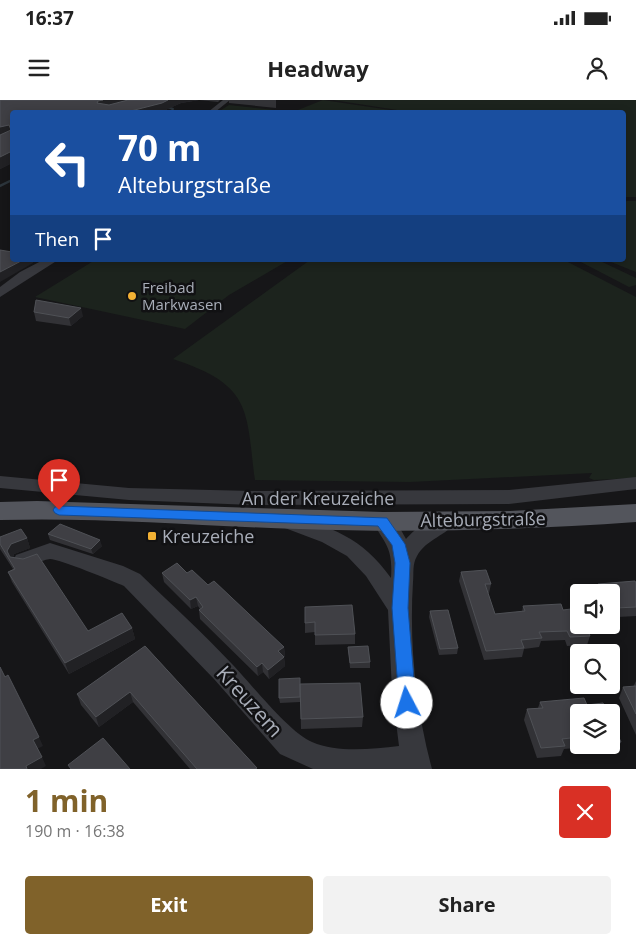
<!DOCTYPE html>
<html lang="en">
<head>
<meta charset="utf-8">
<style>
  :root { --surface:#fff; --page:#f2f2f2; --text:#222; --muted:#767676; --accent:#80622a }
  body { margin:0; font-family:"Open Sans",sans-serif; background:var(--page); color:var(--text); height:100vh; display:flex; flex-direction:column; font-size:19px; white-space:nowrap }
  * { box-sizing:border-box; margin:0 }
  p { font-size:16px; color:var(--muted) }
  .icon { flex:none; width:28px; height:28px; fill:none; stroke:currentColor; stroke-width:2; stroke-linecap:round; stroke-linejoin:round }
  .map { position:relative; height:669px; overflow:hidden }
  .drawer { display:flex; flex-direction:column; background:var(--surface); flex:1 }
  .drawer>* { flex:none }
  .top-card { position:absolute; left:10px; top:10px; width:616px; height:152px; border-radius:5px; box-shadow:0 2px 8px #0003; background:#1a4fa0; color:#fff; overflow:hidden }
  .fabs { position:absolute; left:570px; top:484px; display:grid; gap:10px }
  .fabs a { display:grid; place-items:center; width:50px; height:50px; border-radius:5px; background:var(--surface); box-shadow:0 2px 8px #0003; font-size:25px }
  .pin { position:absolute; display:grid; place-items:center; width:42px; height:42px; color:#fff; margin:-51px -21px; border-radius:50% 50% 50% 0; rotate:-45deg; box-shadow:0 0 5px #0007 }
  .pin .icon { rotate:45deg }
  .me { position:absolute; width:55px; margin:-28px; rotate:355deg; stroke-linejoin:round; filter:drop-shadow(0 0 4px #0008) }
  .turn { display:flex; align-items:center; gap:18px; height:105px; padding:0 25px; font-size:22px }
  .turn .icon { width:65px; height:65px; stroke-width:2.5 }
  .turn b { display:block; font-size:35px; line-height:42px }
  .then { display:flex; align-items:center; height:48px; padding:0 25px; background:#0003; gap:10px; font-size:19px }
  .round { display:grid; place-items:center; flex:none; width:52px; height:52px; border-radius:5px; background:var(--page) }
  .summary { display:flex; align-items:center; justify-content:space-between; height:85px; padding:0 25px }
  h1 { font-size:30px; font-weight:700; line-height:38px; color:var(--accent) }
  .primary-button { display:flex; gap:10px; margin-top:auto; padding:10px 25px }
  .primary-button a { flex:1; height:58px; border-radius:5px; background:var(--accent); color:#fff; font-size:20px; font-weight:700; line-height:58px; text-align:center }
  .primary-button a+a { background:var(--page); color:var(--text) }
  .status { display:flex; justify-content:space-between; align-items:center; height:35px; padding:0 25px; background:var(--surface); direction:ltr }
  .status svg { height:14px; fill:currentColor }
  header { display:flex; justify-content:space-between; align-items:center; height:65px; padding:0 25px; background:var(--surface); font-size:22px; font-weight:700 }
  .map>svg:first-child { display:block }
  .green { fill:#1c231d }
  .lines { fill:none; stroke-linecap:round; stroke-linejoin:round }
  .stream-far1 { stroke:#2c353c; stroke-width:2 }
  .stream { stroke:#2c353c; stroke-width:2.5 }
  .minor { fill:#37383d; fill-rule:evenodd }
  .major { fill:#53555c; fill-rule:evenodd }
  .wall { fill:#323236 }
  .shaded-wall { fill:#212124 }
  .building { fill:#3f3f44; stroke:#4f5156 }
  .route { fill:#1a73e8; stroke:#114b97 }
  .poi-dot { fill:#f2b134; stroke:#111113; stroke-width:2 }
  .labels { text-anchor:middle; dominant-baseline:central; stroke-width:5; stroke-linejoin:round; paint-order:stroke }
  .far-poi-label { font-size:15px; fill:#a8adb8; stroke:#111113; text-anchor:start }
  .street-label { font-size:18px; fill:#a8adb8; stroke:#111113 }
  .poi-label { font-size:18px; fill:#a8adb8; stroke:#111113; text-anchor:start }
  .near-street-label { font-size:21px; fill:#a8adb8; stroke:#111113 }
</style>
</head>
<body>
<div class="status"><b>16:37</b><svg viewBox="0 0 49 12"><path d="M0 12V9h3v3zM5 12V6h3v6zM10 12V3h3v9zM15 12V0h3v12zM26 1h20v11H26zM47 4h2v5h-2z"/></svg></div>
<header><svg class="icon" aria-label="menu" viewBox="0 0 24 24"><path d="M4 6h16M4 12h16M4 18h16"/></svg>Headway<svg class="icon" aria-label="person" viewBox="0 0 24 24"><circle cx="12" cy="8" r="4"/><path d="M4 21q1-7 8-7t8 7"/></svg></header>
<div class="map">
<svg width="636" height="669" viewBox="0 0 636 669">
  <rect width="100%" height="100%" fill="#161618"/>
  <path class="green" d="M323 0 404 12H218L229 5 293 12Z
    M333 0H636V97H624V12H410Z
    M627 101H636V172L606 160H624V102Z
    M95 160H289L229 195 185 229 35 197Z
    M310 160H564L636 197V378L594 380 589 378 592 373 410 382 255 380C246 307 251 285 173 259Z
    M577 160H598L636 178V185L629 187Z"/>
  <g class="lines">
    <path class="stream-far1" d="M165 6 173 9 171 12"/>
    <path class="stream" d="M0 86 12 80"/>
    <path class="minor" d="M223 0H230L215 12H208Z
      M43 160H58L0 197V187L20 172Z
      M0 376 129 388 252 391 509 390 636 377V389L509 404 252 405 129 400 0 388Z
      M284 413C331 427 362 437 391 478 393 448 386 445 372 421L375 416C391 411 399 426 406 439 417 427 437 411 453 416L456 421C448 435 426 439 417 456 412 465 414 473 413 482 409 544 416 609 432 669H313L280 654 214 579 124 486C113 481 59 459 50 459 36 461 32 471 16 467L13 461 16 455 50 443 123 466 140 474C171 504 203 533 233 565 251 584 290 633 312 642 338 653 371 649 399 646L392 590 388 510 366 476 347 456 322 442 277 425 274 420 277 415Z"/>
    <path class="major" d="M37 401 383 412 510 411 636 404V422C524 430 411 433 299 429 199 426 100 417 0 420V402Z"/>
  </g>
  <path class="wall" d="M0 0H220L218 2 199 0 181 3 161 12H12V63L0 69Z
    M229 0H276V8L229 3Z
    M12 131V138H11L10 133Z
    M34 212 83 216 71 226 36 221Z
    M48 434 102 446 93 454 50 440Z
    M0 437 27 438 30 448 14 454 13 458 88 531 132 528 135 539 69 574 12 482 8 472 13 469 0 449Z
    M461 472 491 484 489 493H488L495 514 522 512 523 506 563 510 579 525H603L600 531 589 532 590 536 587 545 567 546 565 540 541 541 539 547 524 549 522 557 484 560 459 481Z
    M162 473H187L208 485 284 547 285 556 284 557 285 566 269 579 263 572 258 576 200 519 199 510 200 509 198 506 191 509 164 482Z
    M636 483V516L618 517 616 523H611V492H587L588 489H596L598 484Z
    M305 507 355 534V544L315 545V532L305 533Z
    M430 511 458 548 457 554 439 555 429 517Z
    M145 546 257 668V669H190L133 602 99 627 81 605 77 594Z
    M348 547 370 562V568H350Z
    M300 578V602L280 603 279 598Z
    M636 581V635L619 598 623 587H633Z
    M300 584 363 617 362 627 301 629Z
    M540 602 579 612V645H611V621L621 642 616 652 590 654 587 647 564 649 561 656 537 658 524 620 527 609 538 608Z"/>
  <path class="shaded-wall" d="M103 0H136L100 10 97 3 98 1Z
    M168 0H199L181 3 161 12H127Z
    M9 25 12 34 0 37V27Z
    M12 51V63L0 69V57Z
    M23 160H33V163L0 182V172Z
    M81 208 83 216 71 226 69 218Z
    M27 438 30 448 14 454 11 462 7 451 11 444Z
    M100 440 102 446 93 454 91 449Z
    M196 497 198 506 191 509 190 500Z
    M132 528 135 539 69 574 65 563Z
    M284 547 285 556 278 560V551Z
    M284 557 285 566 269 579 268 570Z
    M262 563 263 572 258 576 257 567Z
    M130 592 133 602 99 627 96 617Z
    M39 637 43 646 37 649 33 640Z
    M42 657 46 666 41 669H27L26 666Z"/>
  <path class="building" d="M0 0H103L98 1 97 3 109 5 128 0H168L162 3 127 12H12V51L0 57V35L11 30 9 25 0 27Z
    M0 150 12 152V160H23L0 172Z
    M36 200 81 208 69 218 34 212Z
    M60 424 100 440 91 449 48 434Z
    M21 429 27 438 11 444 7 451 10 457 23 459 37 454 88 531 122 513 132 528 65 563 8 472 15 469 0 444V437Z
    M177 463 187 473 192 470 208 485 214 481 284 547 278 551 284 557 268 570 262 563 257 567 199 510 203 507 196 497 190 500 162 473Z
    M486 470 491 484H485L495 514 525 511 523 506 561 504 563 510 579 508V525H585L590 536 570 537 567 531 539 532 542 538 521 540 524 548 486 551 461 472Z
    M635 481 636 483V507L616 508 619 514 611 515V492H589L588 489H601L598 484Z
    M352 505 355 534 315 535V522L305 523V507Z
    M448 510 458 548 440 549 430 511Z
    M145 546 257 668 255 669H197L130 592 96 617 77 594Z
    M368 546 370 562 350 563 348 547Z
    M0 567 5 577 8 575 39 637 33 640 42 657 26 666 27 669H0Z
    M300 578V597L279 598V579Z
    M360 583 363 617 301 619 300 584Z
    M636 586V614L623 587Z
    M584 598 587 605 603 603 608 612H579V637L562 639 565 646 541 648 527 609 543 608 540 602Z
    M611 621 621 642H611Z
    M103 638 130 669H71L68 665Z"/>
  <path class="route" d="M59 406 387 418 405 444 410 463 408 508 416 603 413 608 407 611 401 608 399 603 392 508 395 463 392 445 378 426 59 415 55 413 53 410 55 407Z"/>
  <g class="poi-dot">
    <circle cx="132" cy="196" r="5"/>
    <rect x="147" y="431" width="10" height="10" rx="2.5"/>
  </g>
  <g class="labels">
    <g class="far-poi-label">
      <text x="142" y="187">Freibad<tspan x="142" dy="17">Markwasen</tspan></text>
    </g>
    <g class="street-label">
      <text x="318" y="398">An der Kreuzeiche</text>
      <text transform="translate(483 419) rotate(-1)">Alteburgstraße</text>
    </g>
    <g class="poi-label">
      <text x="162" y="436">Kreuzeiche</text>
    </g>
    <g class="near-street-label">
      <text transform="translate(250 601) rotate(48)">Kreuzem</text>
    </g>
  </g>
</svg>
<div class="fabs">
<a><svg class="icon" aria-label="sound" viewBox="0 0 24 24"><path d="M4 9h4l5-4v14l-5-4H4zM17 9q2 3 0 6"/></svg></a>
<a><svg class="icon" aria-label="search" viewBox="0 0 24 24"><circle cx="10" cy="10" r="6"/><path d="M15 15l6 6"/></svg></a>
<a><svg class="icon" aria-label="layers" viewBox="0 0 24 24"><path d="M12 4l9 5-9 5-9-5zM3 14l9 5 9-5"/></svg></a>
</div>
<div class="pin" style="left:59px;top:410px;background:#d93025"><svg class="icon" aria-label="arrive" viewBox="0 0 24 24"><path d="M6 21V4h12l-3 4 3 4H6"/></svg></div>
<svg class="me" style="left:407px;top:603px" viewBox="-20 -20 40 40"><circle r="19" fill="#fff"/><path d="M0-13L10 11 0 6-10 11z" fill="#1a73e8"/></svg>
<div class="top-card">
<div class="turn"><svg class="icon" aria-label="left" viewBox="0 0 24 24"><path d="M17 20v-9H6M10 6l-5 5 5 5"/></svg><div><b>70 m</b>Alteburgstraße</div></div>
<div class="then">Then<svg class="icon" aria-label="arrive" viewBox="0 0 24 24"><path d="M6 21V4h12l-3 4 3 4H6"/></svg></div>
</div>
</div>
<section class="drawer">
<div class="summary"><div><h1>1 min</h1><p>190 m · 16:38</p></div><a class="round" style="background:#d93025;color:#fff"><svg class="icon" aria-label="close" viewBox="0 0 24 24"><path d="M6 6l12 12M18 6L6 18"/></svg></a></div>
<div class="primary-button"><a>Exit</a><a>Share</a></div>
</section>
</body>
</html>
